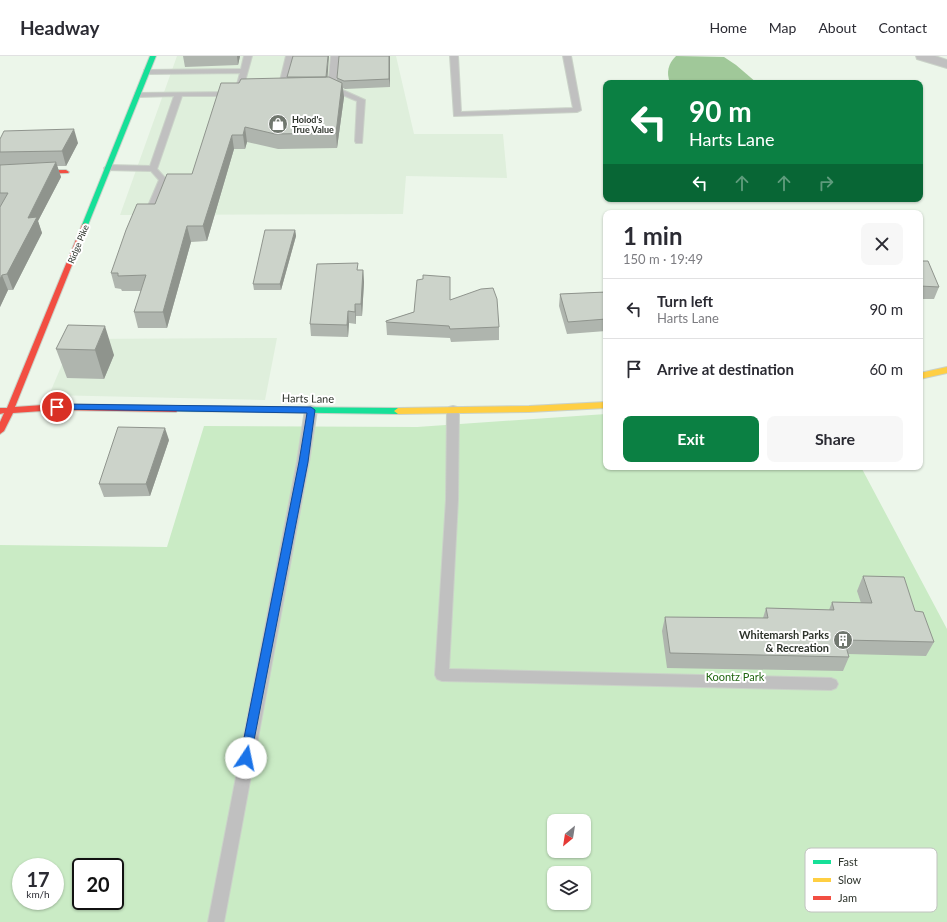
<!DOCTYPE html>
<html lang="en">
<head>
<meta charset="utf-8">
<style>
  :root { --surface:#fff; --page:#f7f7f7; --text:#2b2b33; --muted:#7c7c81; --line:#e1e1e2; --accent:#0b8043 }
  body { margin:0; font-family:Lato,sans-serif; background:var(--page); color:var(--text); height:100vh; display:flex; flex-direction:column; font-size:15px; white-space:nowrap }
  * { box-sizing:border-box; margin:0 }
  p { font-size:13px; color:var(--muted) }
  .icon { flex:none; width:22px; height:22px; fill:none; stroke:currentColor; stroke-width:2; stroke-linecap:round; stroke-linejoin:round }
  .map { position:relative; flex:1; overflow:hidden }
  .side { position:absolute; left:603px; top:154px; width:320px; height:260px; display:flex; flex-direction:column; background:var(--surface); border-radius:8px; box-shadow:0 1px 3px #0004 }
  .side>* { flex:none }
  .guide { position:absolute; left:603px; top:24px; width:320px; height:122px; border-radius:8px; box-shadow:0 1px 3px #0004; background:#0b8043; color:#fff; overflow:hidden }
  .needle { width:26px; rotate:210deg }
  .controls { position:absolute; left:547px; top:758px; display:grid; gap:8px }
  .controls a { display:grid; place-items:center; width:44px; height:44px; border-radius:8px; background:var(--surface); box-shadow:0 1px 3px #0004; font-size:20px }
  .speed { position:absolute; left:12px; top:802px; display:flex; gap:8px; font-size:20px; font-weight:700; text-align:center }
  .speed>* { display:grid; place-content:center; width:52px; height:52px; border-radius:50%; background:var(--surface); box-shadow:0 1px 3px #0004; line-height:1 }
  .speed small { font-size:10px; font-weight:400 }
  .speed .limit { border:2px solid #111; border-radius:6px; background:#fff; color:#111 }
  .pin { position:absolute; display:grid; place-items:center; width:34px; height:34px; color:#fff; margin:-17px; border:2px solid #fff; border-radius:50%; box-shadow:0 1px 4px #0007 }
  .me { position:absolute; width:44px; margin:-22px; rotate:11deg; stroke-linejoin:round; filter:drop-shadow(0 0 3px #0008) }
  .turn { display:flex; align-items:center; gap:14px; height:84px; padding:0 20px; font-size:18px }
  .turn .icon { width:52px; height:52px; stroke-width:2.5 }
  .turn b { display:block; font-size:28px; line-height:34px }
  .lanes { display:flex; align-items:center; height:38px; padding:0 20px; background:#0003; justify-content:center; gap:20px; direction:ltr }
  .lanes .off { opacity:.35 }
  .round { display:grid; place-items:center; flex:none; width:42px; height:42px; border-radius:8px; background:var(--page) }
  .summary { display:flex; align-items:center; justify-content:space-between; height:68px; padding:0 20px }
  h1 { font-size:24px; font-weight:700; line-height:30px }
  .cta { display:flex; gap:8px; margin-top:auto; padding:8px 20px }
  .cta a { flex:1; height:46px; border-radius:8px; background:var(--accent); color:#fff; font-size:16px; font-weight:700; line-height:46px; text-align:center }
  .cta a+a { background:var(--page); color:var(--text) }
  ul { padding:0; list-style:none }
  li { display:flex; align-items:center; gap:12px; height:60px; padding:0 20px; border-top:1px solid var(--line) }
  li div { flex:1 }
  li b { display:block; font-size:15px }
  li em { font-style:normal }
  header { display:flex; align-items:center; gap:24px; box-sizing:border-box; height:56px; padding:0 20px; background:var(--surface); border-bottom:1px solid var(--line) }
  header strong { font-size:19px }
  nav { display:flex; gap:22px; margin-inline-start:auto; font-size:14px }
  .map>svg:first-child { display:block }
  .built { fill:#dfefdc }
  .green { fill:#caebc5; fill-rule:evenodd }
  .water { fill:#a0c899 }
  .lines { fill:none; stroke-linecap:round; stroke-linejoin:round }
  .lane-casing { stroke:#cad2c8; stroke-width:2 }
  .street-casing { stroke:#cad2c8; stroke-width:2 }
  .fast-casing { stroke:#cad2c8; stroke-width:2 }
  .slow-casing { stroke:#cad2c8; stroke-width:2 }
  .jam-casing { stroke:#cad2c8; stroke-width:2 }
  .lane { fill:#c0c0c0; fill-rule:evenodd }
  .street { fill:#c0c0c0; fill-rule:evenodd }
  .fast { fill:#16e098; fill-rule:evenodd }
  .slow { fill:#ffcf43; fill-rule:evenodd }
  .jam { fill:#f24e42; fill-rule:evenodd }
  .wall { fill:#afb5ae }
  .shaded-wall { fill:#8f948d }
  .building { fill:#ccd3ca; stroke:#8f948d }
  .route { fill:#1a73e8; stroke:#114b97 }
  .labels { text-anchor:middle; dominant-baseline:central; stroke-width:4; stroke-linejoin:round; paint-order:stroke }
  .far-poi-label { font-size:9px; font-weight:bold; fill:#2d332b; stroke:#fff; text-anchor:start }
  .far-street-label { font-size:9px; fill:#2d332b; stroke:#fff }
  .street-label { font-size:11px; fill:#2d332b; stroke:#fff }
  .poi-label { font-size:11px; font-weight:bold; fill:#2d332b; stroke:#fff; text-anchor:end }
  .park-label { font-size:11px; fill:#216612; stroke:#fff }
  .key { fill:#fff; stroke:#c0c2bf; stroke-width:1 }
  .key-label { font-size:11px; fill:#2d332b }
</style>
</head>
<body>
<header>
<strong>Headway</strong>
<nav><a>Home</a><a>Map</a><a>About</a><a>Contact</a></nav>
</header>
<div class="map">
<svg width="947" height="866" viewBox="0 0 947 866">
  <rect width="100%" height="100%" fill="#ecf6ea"/>
  <path class="built" d="M177 0H396L414 78H503L507 122 406 120 403 158 120 159Z
    M277 282 265 344 49 339 73 283Z"/>
  <path class="green" d="M606 358V411H861L947 573V866H0V489L167 491 204 370 417 371ZM554 765H584V795H554ZM21 811H55V845H21ZM81 811H115V845H81ZM554 817H584V847H554Z"/>
  <path class="water" d="M676 0 724 1 736 9 757 27H670C666 16 668 8 676 0Z"/>
  <g class="lines">
    <defs>
      <path id="lane" d="M244 0H252L241 40H182L157 113 167 124 155 152H149L148 150 159 124 151 115 105 114 104 112 108 109 150 110 174 40 138 41H135V37L235 36 240 17 147 18H144V14L241 13Z
        M286 0H294L286 33 282 35 278 33Z
        M331 0H339L336 31 365 44 362 87H356L355 85 357 45 331 34 325 35 321 33 328 30Z
        M450 0H458L461 56 573 52 563 0H571L581 54 577 56 454 60Z
        M311 350 315 351 317 354 309 406 224 866H208L297 406 305 354 307 351Z
        M453 350 457 351 459 354 458 444 449 613 831 622 836 624 838 628 836 632 831 634 442 625 437 623 435 619 446 444 447 354 449 351Z"/>
      <path id="street" d="M916 0H935L947 4V12L917 3Z"/>
      <path id="fast" d="M150 0H156L88 169 85 171 83 170 82 169Z
        M176 350 398 352 402 355 398 358 173 355 172 353 173 351Z"/>
      <path id="slow" d="M947 311V317L920 323V317Z
        M606 346V352L529 356 398 358 394 355 398 352 529 350Z"/>
      <path id="jam" d="M66 114 69 116 68 117 0 119V115Z
        M85 167 88 169 15 351 57 348 176 350 180 353 176 356 57 354 13 357 4 375 0 378V366L4 357 0 358V352H7L82 169Z"/>
    </defs>
    <use href="#lane" class="lane-casing"/>
    <use href="#street" class="street-casing"/>
    <use href="#fast" class="fast-casing"/>
    <use href="#slow" class="slow-casing"/>
    <use href="#jam" class="jam-casing"/>
    <use href="#lane" class="lane"/>
    <use href="#street" class="street"/>
    <use href="#fast" class="fast"/>
    <use href="#slow" class="slow"/>
    <use href="#jam" class="jam"/>
  </g>
  <path class="wall" d="M183 0H240L238 9 185 11Z
    M293 0 327 21 337 25V22L390 0V31L345 33 343 32 344 41 337 92 278 93 247 86 245 93H234L207 185 191 186 167 272H138L134 256 141 235H122L121 233 115 232 111 217 155 148 192 118 239 27 287 22Z
    M0 83 78 87 66 110H57L61 121 38 165 42 177 13 234H8L0 251Z
    M295 174 296 180 281 234H254L253 228Z
    M920 205 939 231 934 243H920Z
    M358 214H363L364 226 362 260H356V268L349 267 348 281 311 280 310 268Z
    M606 236V275L567 278 559 250 560 238Z
    M450 244 499 271V284L451 286 450 282 387 279 386 265Z
    M68 269 114 299 104 323 67 322 56 293Z
    M169 384 150 440 104 441 99 428Z
    M863 520 915 555 934 586 926 600 848 598 849 601 843 615 667 612 662 575 665 561 763 562 766 552 829 554 832 546 861 547 857 535Z"/>
  <path class="shaded-wall" d="M237 0H240L238 9Z
    M328 0H329L327 29 326 21Z
    M389 0H390V31L389 23Z
    M342 27 344 41 337 92 336 77Z
    M245 71 247 86 245 93 243 79Z
    M74 73 78 87 66 110 62 95Z
    M232 79 234 93 207 185 203 170Z
    M56 106 61 121 38 165 42 177 13 234 7 218 28 162Z
    M187 170 191 186 167 272 163 256Z
    M295 174 296 180 281 234 280 228Z
    M363 214 364 226 362 260 361 248Z
    M2 219 8 234 0 251V223Z
    M355 248 356 260V268L355 256Z
    M348 255 349 267 348 281 347 269Z
    M105 270 114 299 104 323 95 294Z
    M165 372 169 384 150 440 146 428Z"/>
  <path class="building" d="M293 0H328L326 21H287Z
    M339 0H389V23L344 25 337 22Z
    M329 21 342 27 336 77 275 78 245 71 243 79H232L203 170H187L163 256H134L146 219 118 220V217H111L126 174 137 148H155L167 118H192L221 27H239L241 23Z
    M74 73 62 95 0 96V83L4 75Z
    M56 106 28 162 37 161 7 218 2 219 0 223V151L8 137H0V109Z
    M265 174H295L280 228H253Z
    M920 205H928L939 231 920 230Z
    M358 207 357 214H363L361 248H355V256L348 255 347 269 310 268 317 208Z
    M423 219 450 221V244L481 233 493 232 497 243 499 271 450 273 449 270 386 266V265L414 256 417 224 423 223Z
    M606 236V263L568 266 560 238Z
    M68 269 105 270 95 294 56 293Z
    M118 371 165 372 146 428H99Z
    M863 520 904 521 915 555 923 556 934 586 844 584 849 601 670 597 665 561 768 562 766 552 834 554 832 546 872 547Z"/>
  <path class="route" d="M57 348 311 351 315 354 308 406 250 705 246 707 242 705 240 702 299 406 307 357 54 353 53 351 54 349Z"/>
  <defs>
    <symbol id="shop-disc" viewBox="-11 -11 22 22"><circle r="9.5" fill="#70776e" stroke="#fff"/><path d="M-5-2.5h2.3a2.7 3.5 0 0 1 5.4 0H5L5.5 6h-11ZM-1.5-2.5h3a1.5 2.3 0 0 0-3 0Z" fill="#fff"/></symbol>
    <symbol id="building-disc" viewBox="-11 -11 22 22"><circle r="9.5" fill="#70776e" stroke="#fff"/><path d="M-4-6H4V6H1V3H-1V6H-4ZM-2.5-4.3h1.7v1.8h-1.7ZM.8-4.3h1.7v1.8H.8ZM-2.5-1h1.7V.8h-1.7ZM.8-1h1.7V.8H.8Z" fill="#fff"/></symbol>
  </defs>
  <g fill-rule="evenodd">
    <use href="#shop-disc" x="267" y="57" width="22" height="22"/>
    <use href="#building-disc" x="832" y="573" width="22" height="22"/>
  </g>
  <g class="labels">
    <g class="far-poi-label">
      <text x="292" y="63">Holod's<tspan x="292" dy="10">True Value</tspan></text>
    </g>
    <g class="far-street-label">
      <text transform="translate(78 188) rotate(-68)">Ridge Pike</text>
    </g>
    <g class="street-label">
      <text transform="translate(308 342) rotate(1)">Harts Lane</text>
    </g>
    <g class="poi-label">
      <text x="829" y="578">Whitemarsh Parks<tspan x="829" dy="13">&amp; Recreation</tspan></text>
    </g>
    <g class="park-label">
      <text x="735" y="620">Koontz Park</text>
    </g>
  </g>
  <rect x="805" y="792" width="132" height="64" rx="6" class="key"/>
  <rect x="813" y="804" width="18" height="4" fill="#16e098"/>
  <rect x="813" y="822" width="18" height="4" fill="#ffcf43"/>
  <rect x="813" y="840" width="18" height="4" fill="#f24e42"/>
  <g class="key-label">
    <text x="838" y="810">Fast</text>
    <text x="838" y="828">Slow</text>
    <text x="838" y="846">Jam</text>
  </g>
</svg>
<div class="controls">
<a><svg class="needle" viewBox="-14 -14 28 28"><path d="M0-13l5 13h-10z" fill="#e53935"/><path d="M0 13l5-13h-10z" fill="#7c7c81"/></svg></a>
<a><svg class="icon" aria-label="layers" viewBox="0 0 24 24"><path d="M12 4l9 5-9 5-9-5zM3 14l9 5 9-5"/></svg></a>
</div>
<div class="speed"><div>17<small>km/h</small></div><div class="limit">20</div></div>
<div class="pin" style="left:57px;top:351px;background:#d93025"><svg class="icon" aria-label="arrive" viewBox="0 0 24 24"><path d="M6 21V4h12l-3 4 3 4H6"/></svg></div>
<svg class="me" style="left:246px;top:702px" viewBox="-20 -20 40 40"><circle r="19" fill="#fff"/><path d="M0-13L10 11 0 6-10 11z" fill="#1a73e8"/></svg>
<div class="guide">
<div class="turn"><svg class="icon" aria-label="left" viewBox="0 0 24 24"><path d="M17 20v-9H6M10 6l-5 5 5 5"/></svg><div><b>90 m</b>Harts Lane</div></div>
<div class="lanes"><svg class="icon" aria-label="left" viewBox="0 0 24 24"><path d="M17 20v-9H6M10 6l-5 5 5 5"/></svg><svg class="icon off" aria-label="ahead" viewBox="0 0 24 24"><path d="M12 20V5M6 11l6-6 6 6"/></svg><svg class="icon off" aria-label="ahead" viewBox="0 0 24 24"><path d="M12 20V5M6 11l6-6 6 6"/></svg><svg class="icon off" aria-label="right" viewBox="0 0 24 24"><path d="M7 20v-9h11M14 6l5 5-5 5"/></svg></div>
</div>
<section class="side">
<div class="summary"><div><h1>1 min</h1><p>150 m · 19:49</p></div><a class="round"><svg class="icon" aria-label="close" viewBox="0 0 24 24"><path d="M6 6l12 12M18 6L6 18"/></svg></a></div>
<ul>
<li><svg class="icon" aria-label="left" viewBox="0 0 24 24"><path d="M17 20v-9H6M10 6l-5 5 5 5"/></svg><div><b>Turn left</b><p>Harts Lane</p></div><em>90 m</em></li>
<li><svg class="icon" aria-label="arrive" viewBox="0 0 24 24"><path d="M6 21V4h12l-3 4 3 4H6"/></svg><div><b>Arrive at destination</b></div><em>60 m</em></li>
</ul>
<div class="cta"><a>Exit</a><a>Share</a></div>
</section>
</div>
</body>
</html>
